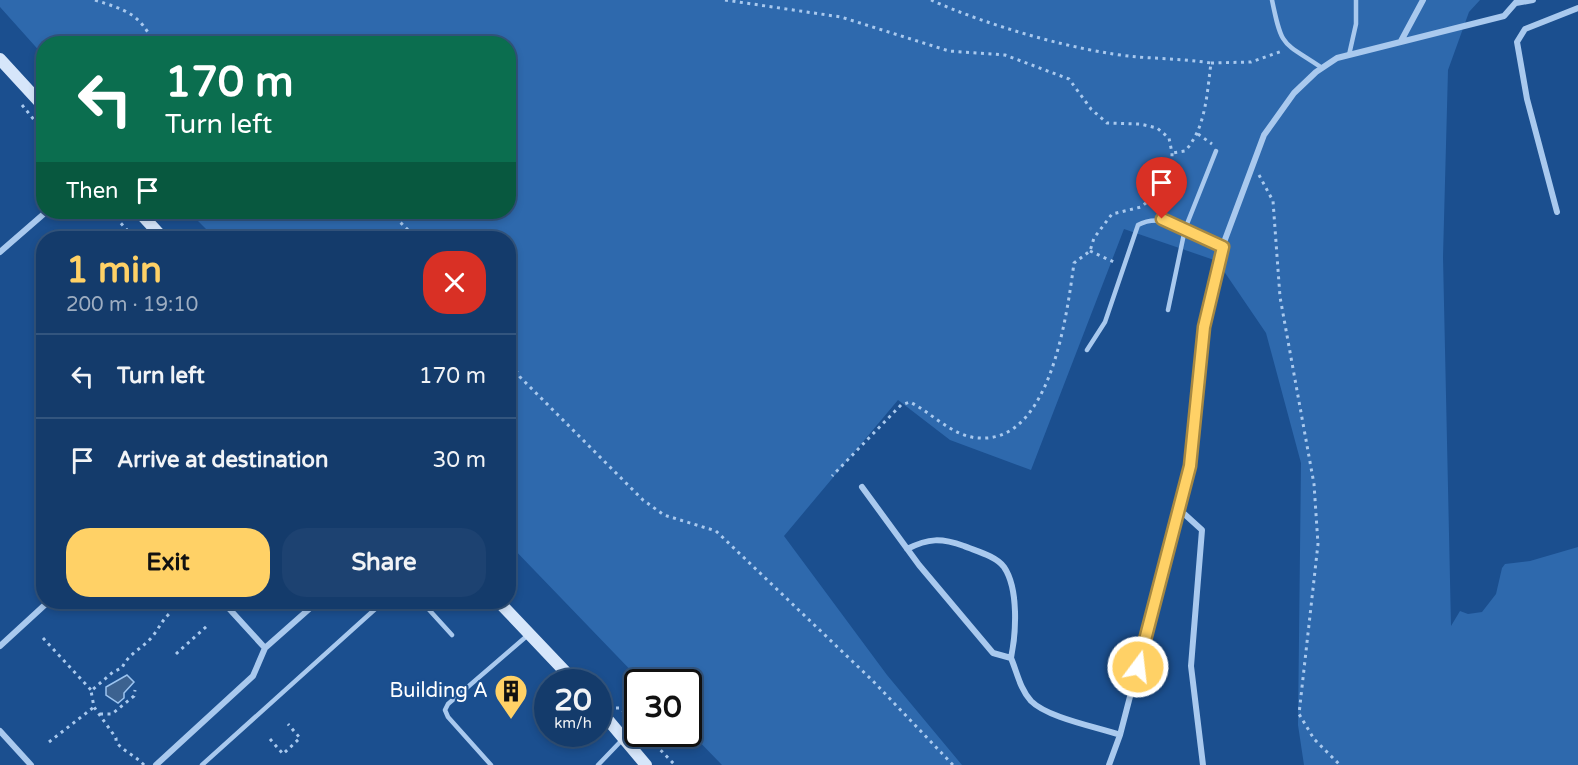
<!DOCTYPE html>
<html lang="en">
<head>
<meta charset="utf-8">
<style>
  :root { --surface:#143b6b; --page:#1d4271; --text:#f1f3f6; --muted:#9dadc1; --line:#33557e; --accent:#ffd166 }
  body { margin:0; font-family:"Varela Round",sans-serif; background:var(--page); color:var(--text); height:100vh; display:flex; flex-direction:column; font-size:22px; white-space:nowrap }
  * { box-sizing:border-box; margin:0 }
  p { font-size:20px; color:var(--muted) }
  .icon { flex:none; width:33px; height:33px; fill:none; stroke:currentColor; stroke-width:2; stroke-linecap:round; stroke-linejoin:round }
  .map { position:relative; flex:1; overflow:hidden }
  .panel { position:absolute; left:36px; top:231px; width:480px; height:378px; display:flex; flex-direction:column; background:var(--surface); border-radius:24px; box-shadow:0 3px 9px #0003,0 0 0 2px var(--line) }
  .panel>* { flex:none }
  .top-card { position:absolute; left:36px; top:36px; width:480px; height:183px; border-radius:24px; box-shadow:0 3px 9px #0003,0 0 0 2px var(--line); background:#0b6e4f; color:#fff; overflow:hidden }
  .speed { position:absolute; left:534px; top:669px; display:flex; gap:12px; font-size:30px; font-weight:700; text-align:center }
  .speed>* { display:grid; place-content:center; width:78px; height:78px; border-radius:50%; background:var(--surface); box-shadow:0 3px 9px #0003,0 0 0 2px var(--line); line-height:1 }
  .speed small { font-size:15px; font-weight:400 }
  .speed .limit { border:3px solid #111; border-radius:9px; background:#fff; color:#111 }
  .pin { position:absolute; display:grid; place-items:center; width:51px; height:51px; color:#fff; margin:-62px -26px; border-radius:50% 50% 50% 0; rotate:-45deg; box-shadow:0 0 6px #0007 }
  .pin .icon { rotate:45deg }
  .me { position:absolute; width:66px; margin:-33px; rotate:15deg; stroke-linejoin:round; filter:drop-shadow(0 0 4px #0008) }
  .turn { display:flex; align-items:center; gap:21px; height:126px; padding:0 30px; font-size:27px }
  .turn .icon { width:78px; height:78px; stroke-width:2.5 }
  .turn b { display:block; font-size:42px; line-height:51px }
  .then { display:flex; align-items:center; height:57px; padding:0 30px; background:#0003; gap:12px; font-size:22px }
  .round { display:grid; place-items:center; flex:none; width:63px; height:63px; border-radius:24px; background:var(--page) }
  .summary { display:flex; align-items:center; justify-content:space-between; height:102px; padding:0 30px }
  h1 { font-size:36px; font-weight:700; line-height:45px; color:var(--accent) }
  .primary-button { display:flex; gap:12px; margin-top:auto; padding:12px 30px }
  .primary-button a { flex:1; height:69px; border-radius:24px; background:var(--accent); color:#111; font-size:24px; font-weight:700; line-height:69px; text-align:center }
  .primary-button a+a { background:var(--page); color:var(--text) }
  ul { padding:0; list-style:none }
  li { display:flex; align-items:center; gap:18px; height:84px; padding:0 30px; border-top:2px solid var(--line) }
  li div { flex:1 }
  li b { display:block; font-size:22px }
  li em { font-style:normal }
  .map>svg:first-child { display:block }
  .green { fill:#2e69ad }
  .water { fill:#3c6290; stroke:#9cc4f0; stroke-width:1.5 }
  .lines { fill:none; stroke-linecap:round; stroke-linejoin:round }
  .path { stroke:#a9c9ee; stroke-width:3; stroke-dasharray:3 4.5; stroke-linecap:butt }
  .service { stroke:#a9c9ee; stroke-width:4.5 }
  .minor { stroke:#a9c9ee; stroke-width:6 }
  .secondary { stroke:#d6e6fa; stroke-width:12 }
  .route-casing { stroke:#a68842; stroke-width:15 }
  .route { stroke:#ffd166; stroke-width:10 }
  .labels { text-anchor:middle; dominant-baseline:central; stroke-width:4.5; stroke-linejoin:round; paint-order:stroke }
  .poi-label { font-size:20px; fill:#fff; stroke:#1b4f8f; text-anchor:end }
</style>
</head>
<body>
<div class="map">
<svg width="1578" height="765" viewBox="0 0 1578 765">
  <rect width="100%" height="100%" fill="#1b4f8f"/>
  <path class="green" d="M0 0H1480L1469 12 1448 70 1443 257 1451 626 1460 611 1468 614 1482 612 1496 594 1502 568 1505 564 1530 561 1578 547V765H1304L1298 725 1301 463 1266 333 1217 261 1124 229 1031 470 950 440 898 400 784 536 887 675 962 765H722L689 731 688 682H642L509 544 508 238H215L189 212H508V44H44L43 55 0 7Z"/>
  <path class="water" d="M127 675 134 682 124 693V698L118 703 106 695V687Z"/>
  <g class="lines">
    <path class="path" d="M95 0C125 10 140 13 154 44
      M725 0 841 17 949 51 1005 55 1069 79 1091 109 1107 123 1140 124 1157 128 1169 138 1172 153V173L1164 188 1141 207 1112 214 1094 238 1090 251 1074 263C1067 314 1051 443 979 438 953 437 932 413 910 402L901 405 832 476
      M931 0C986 25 1078 52 1138 57 1164 59 1185 59 1211 63 1207 93 1206 128 1185 151L1172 153
      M1211 63 1251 62 1282 51
      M22 105 44 132
      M1198 134 1212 144
      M1259 175 1273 201 1280 297 1314 484 1318 544 1299 714 1314 739 1340 765
      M111 212 134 238
      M390 212 416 238
      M1090 251 1116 263
      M508 357 520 377 643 500 664 515 716 531 873 681 953 765
      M178 606 187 602
      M43 638 91 690
      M176 654 208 625
      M616 708H620L638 725
      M100 714H112L134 696 135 690
      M645 734 675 765
      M270 739 283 754 300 738 288 724
      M49 742 94 707
      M144 765C135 755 124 752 116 742V738L94 707 91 691 113 672 122 668C129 652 146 647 155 633 160 626 162 621 169 614"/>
    <path class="service" d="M1272 0C1282 49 1282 41 1322 68
      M1349 55 1356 24V0
      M1168 310 1185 229 1216 151
      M1087 350 1105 322 1138 225C1164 210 1198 235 1223 247
      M422 602 452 635
      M202 765 383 602
      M491 765 448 717 445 710 448 704 528 635
      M598 765 622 740"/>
    <path class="minor" d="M1516 3 1533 0
      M1401 41 1423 0
      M1557 212 1527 99 1517 42 1525 29 1578 8
      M0 252 46 212
      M862 487 919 565 993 653 1011 658C1017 672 1020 689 1031 701 1048 718 1097 727 1120 735
      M1180 510 1202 530 1191 666 1203 765
      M907 549C929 538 941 538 964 546 976 551 996 556 1004 567 1019 589 1016 634 1011 658
      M164 602 167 604
      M223 602 265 648
      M0 646 48 602
      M0 731 31 765
      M156 765 253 676 265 648 317 602
      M1109 765 1120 735 1190 466 1204 327 1217 261 1264 135 1294 93 1316 72 1337 58 1504 16 1518 0"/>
    <path class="secondary" d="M0 59 44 107
      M139 212 163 238
      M499 602 575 682
      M598 708 646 765"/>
  </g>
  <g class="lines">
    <defs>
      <path id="route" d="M1138 667 1190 466 1204 327 1223 247 1162 219"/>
    </defs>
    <use href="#route" class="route-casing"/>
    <use href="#route" class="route"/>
  </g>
  <defs>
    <symbol id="building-pin" viewBox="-11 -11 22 30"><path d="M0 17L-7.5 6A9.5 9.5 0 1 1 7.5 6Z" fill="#ffd166" stroke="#1b4f8f"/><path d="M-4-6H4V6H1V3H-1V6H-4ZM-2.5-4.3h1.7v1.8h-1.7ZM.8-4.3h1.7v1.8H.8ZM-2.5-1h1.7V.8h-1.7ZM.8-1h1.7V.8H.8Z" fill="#111"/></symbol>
  </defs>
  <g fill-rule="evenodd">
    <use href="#building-pin" x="492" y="672" width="38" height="52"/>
  </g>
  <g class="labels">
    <g class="poi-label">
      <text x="488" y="691">Building A</text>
    </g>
  </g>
</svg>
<div class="speed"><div>20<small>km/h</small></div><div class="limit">30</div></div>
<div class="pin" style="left:1162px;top:219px;background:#d93025"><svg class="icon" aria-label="arrive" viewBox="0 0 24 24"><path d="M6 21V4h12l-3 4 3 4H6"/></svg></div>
<svg class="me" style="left:1138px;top:667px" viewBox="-20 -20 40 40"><circle r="17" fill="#ffd166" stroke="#fff" stroke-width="3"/><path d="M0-11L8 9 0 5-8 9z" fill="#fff"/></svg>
<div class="top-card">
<div class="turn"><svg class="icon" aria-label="left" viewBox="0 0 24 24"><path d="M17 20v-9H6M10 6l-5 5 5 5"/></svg><div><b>170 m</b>Turn left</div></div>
<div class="then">Then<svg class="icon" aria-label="arrive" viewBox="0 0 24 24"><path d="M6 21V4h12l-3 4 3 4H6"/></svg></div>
</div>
<section class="panel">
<div class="summary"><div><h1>1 min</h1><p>200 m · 19:10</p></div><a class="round" style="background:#d93025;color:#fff"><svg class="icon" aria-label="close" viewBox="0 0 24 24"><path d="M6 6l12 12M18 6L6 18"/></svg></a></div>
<ul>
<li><svg class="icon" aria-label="left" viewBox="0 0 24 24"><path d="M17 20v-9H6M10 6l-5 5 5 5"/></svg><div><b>Turn left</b></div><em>170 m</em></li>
<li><svg class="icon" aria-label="arrive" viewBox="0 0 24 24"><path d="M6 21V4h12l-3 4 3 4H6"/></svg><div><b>Arrive at destination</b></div><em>30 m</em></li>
</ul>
<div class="primary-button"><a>Exit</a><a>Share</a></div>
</section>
</div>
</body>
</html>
